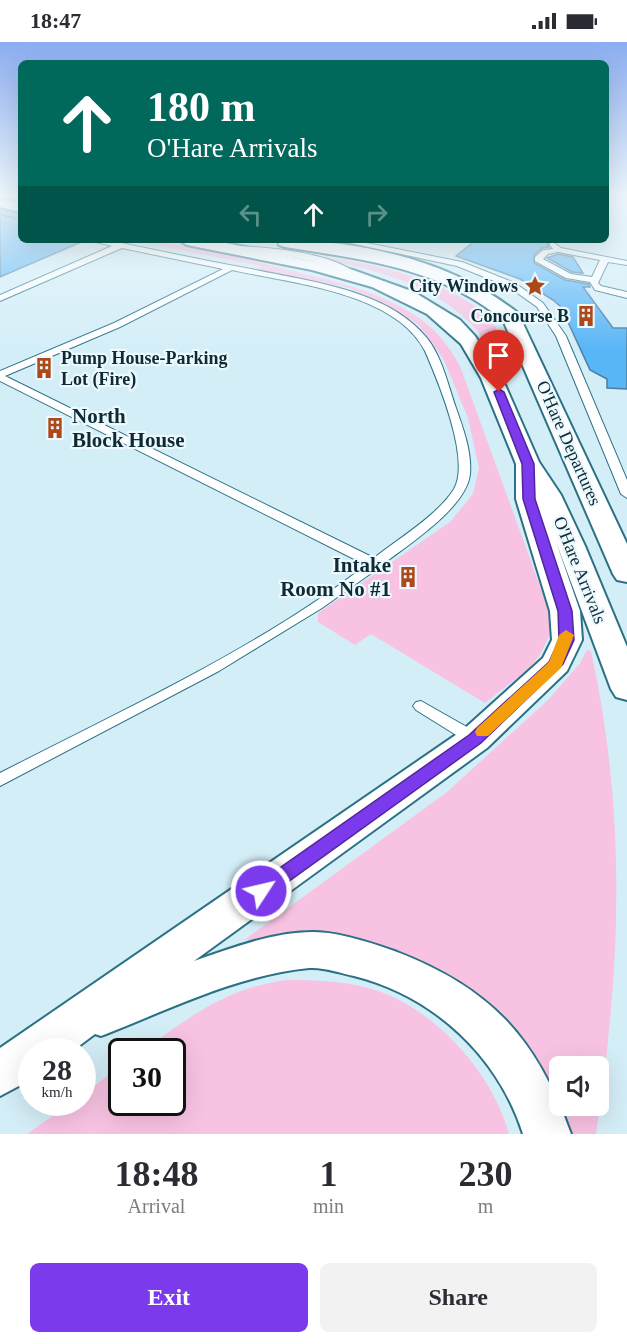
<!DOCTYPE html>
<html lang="en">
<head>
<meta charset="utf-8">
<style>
  :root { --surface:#fff; --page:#f2f2f3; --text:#2b2b33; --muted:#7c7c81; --accent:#7c3aed }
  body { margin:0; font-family:Georgia,serif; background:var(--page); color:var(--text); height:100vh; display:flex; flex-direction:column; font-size:22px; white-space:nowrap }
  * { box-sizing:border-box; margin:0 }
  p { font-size:20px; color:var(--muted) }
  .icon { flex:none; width:33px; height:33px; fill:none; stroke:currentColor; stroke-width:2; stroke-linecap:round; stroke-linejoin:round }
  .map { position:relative; height:1092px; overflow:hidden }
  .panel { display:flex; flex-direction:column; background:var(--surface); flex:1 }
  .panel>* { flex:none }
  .guide { position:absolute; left:18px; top:18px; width:591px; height:183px; border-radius:9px; box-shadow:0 6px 24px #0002; background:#00695c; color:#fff; overflow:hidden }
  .controls { position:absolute; left:549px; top:1014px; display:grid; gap:12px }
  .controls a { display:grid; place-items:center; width:60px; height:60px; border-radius:9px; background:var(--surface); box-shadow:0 6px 24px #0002; font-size:30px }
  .speed { position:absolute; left:18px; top:996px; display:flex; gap:12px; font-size:30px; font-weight:700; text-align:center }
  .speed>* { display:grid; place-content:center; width:78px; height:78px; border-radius:50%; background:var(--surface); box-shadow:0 6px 24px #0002; line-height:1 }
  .speed small { font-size:15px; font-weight:400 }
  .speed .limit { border:3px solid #111; border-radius:9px; background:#fff; color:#111 }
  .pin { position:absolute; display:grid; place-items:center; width:51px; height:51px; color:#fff; margin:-62px -26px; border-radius:50% 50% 50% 0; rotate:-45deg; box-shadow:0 0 6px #0007 }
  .pin .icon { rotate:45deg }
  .me { position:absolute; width:66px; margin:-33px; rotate:55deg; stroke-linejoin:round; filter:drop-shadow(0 0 4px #0008) }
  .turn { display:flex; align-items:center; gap:21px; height:126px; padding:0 30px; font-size:27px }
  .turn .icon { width:78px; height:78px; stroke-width:2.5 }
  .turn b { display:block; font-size:42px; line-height:51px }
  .lanes { display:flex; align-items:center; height:57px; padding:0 30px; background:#0003; justify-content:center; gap:30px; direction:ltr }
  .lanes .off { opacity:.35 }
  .eta { display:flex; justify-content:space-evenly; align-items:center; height:102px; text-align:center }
  .eta b { font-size:36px; font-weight:600; line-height:42px }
  .cta { display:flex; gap:12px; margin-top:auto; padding:12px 30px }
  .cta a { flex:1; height:69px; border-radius:9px; background:var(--accent); color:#fff; font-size:24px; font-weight:600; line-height:69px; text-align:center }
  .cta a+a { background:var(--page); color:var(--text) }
  .status { display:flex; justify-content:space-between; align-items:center; height:42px; padding:0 30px; background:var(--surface); direction:ltr }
  .status svg { height:16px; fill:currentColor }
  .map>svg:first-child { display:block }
  .green { fill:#f8c3e3; fill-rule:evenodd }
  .building { fill:#58b5f6; stroke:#4d7da0; stroke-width:1.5 }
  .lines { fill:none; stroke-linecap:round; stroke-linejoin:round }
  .service-casing { stroke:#2b7186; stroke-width:2 }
  .minor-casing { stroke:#2b7186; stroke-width:4 }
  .path { stroke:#809ba5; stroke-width:2; stroke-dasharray:1.5 2; stroke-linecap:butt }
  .service { fill:#fff; fill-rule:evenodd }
  .minor { fill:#fff; fill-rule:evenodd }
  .tram { stroke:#4c6872; stroke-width:1.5 }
  .route { fill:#7c3aed; stroke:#51269a; stroke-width:1.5 }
  .slow { fill:#f59e0b }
  .labels { text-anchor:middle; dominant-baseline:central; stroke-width:4.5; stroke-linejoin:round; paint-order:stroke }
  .far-poi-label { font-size:18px; font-weight:bold; fill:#0e2b34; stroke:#ecf9fe; text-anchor:end }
  .far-street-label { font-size:18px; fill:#0e2b34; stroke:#ecf9fe }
  .poi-label { font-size:21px; font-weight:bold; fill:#0e2b34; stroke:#ecf9fe; text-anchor:start }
</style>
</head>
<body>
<div class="status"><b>18:47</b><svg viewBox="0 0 49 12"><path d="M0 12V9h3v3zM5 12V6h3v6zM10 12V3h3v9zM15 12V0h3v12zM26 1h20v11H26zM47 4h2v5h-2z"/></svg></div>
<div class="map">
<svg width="627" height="1092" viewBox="0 0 627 1092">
  <rect width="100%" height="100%" fill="#d4eef8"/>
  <path class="green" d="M129 198C177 198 226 212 273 224 323 237 376 246 419 276 438 289 449 305 460 324L549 569V594L541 611 530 626 485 661 371 592 355 603 318 580V571L450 480 473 452 479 426 468 376 443 316 418 282 385 262 349 246 258 227 261 224Z
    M311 214C363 218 460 239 493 281 499 288 500 302 503 311H495C486 301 478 288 468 279 427 238 366 227 311 214Z
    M587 608 591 609C627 773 621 926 596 1092H566L534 1022 309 894 244 898 447 750 549 657 580 621ZM560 1024H598V1064H560Z
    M287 938C319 938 350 939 381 950 440 972 493 1033 509 1092H27L71 1061 82 1060 83 1052 121 1024 122 1060H172V1010L142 1009C190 975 226 946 287 938Z"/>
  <path class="building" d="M0 167 21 172V198H86L0 235Z
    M476 198H552L547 202 549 205 542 206 534 213V221L565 238 589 242 590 245H583L613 286H627V347L607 346V337L590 328 561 265 553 258 520 237 456 214Z
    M558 212 573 215 583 231 572 230 547 216Z"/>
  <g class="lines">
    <defs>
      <path id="service" d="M88 198 121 201C164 210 207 219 251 227 307 239 387 247 426 295 442 314 448 343 456 366 463 386 472 410 470 432 467 465 408 503 383 522L382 526 377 527 322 566 219 629 0 744V731C122 668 258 607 366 523L0 339V329L114 281 223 227 122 206 0 259V253L112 204ZM232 228C290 241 395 250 425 309 438 339 471 417 454 447 438 473 398 497 374 516L5 334 120 285Z
        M336 198H352L462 220 515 241 543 261 566 294 627 438V456L621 452 556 294 537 265 509 245 457 224Z
        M553 200 561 206 627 219V223L608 220 598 241 601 244 627 250V256L595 248 590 240 566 236 535 219V215L543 208 553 207 549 202ZM558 210 600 218 592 235 571 232 543 217 548 212Z
        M237 204C272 206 331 210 359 233 351 238 334 226 324 223 295 213 265 213 234 208L233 206Z
        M531 314 536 317 534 319 484 321 479 318 484 315Z
        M421 659 481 693 483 697 481 701H469L416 668 413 664 416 660Z"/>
      <path id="minor" d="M0 157 21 160V170L0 165Z
        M179 198H212L353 228 414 250 460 278 475 294 502 336 539 420 561 453 585 504 627 605V658L616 655 611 647 556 500 580 569 582 598 567 629 487 706 194 919C231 906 273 890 313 890 339 890 372 901 397 910 493 947 537 998 571 1092H523C498 1014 434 954 354 934 340 931 324 925 309 926 237 933 168 968 101 994L95 992 71 1010H32V1037L0 1054V1006L463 688 543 616 552 598 550 569 516 457V422L481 336 461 302 427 272 372 245 312 228 187 203Z
        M278 198C361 198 452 219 518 271L627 502V540L617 538 613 532 503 278C438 225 365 218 285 205L279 203Z"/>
    </defs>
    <use href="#service" class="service-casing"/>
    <use href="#minor" class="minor-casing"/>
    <path class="path" d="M0 210 18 215"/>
    <use href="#service" class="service"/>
    <use href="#minor" class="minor"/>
    <path class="tram" d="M0 173 21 177"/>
  </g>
  <linearGradient id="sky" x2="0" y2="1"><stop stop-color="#8badf0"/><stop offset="0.5" stop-color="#ecf7fc"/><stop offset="1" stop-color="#ecf7fc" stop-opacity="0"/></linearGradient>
  <rect width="627" height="308" fill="url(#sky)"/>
  <path class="route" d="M499 347 504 350 534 422 535 457 572 569 574 598 563 622 481 701 267 855 261 857 254 855 251 849 254 844 469 693 549 620 559 598 558 569 523 457 522 422 494 350Z"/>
  <path class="slow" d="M566 588 574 593 561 626 488 694H477L475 690 477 686 549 620 559 593Z"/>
  <defs>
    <symbol id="sight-bare" viewBox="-9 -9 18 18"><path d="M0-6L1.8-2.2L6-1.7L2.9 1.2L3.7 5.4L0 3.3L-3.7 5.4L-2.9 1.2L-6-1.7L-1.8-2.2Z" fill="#ad481a" stroke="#ecf9fe" stroke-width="2.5" paint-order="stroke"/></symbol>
    <symbol id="building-bare" viewBox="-9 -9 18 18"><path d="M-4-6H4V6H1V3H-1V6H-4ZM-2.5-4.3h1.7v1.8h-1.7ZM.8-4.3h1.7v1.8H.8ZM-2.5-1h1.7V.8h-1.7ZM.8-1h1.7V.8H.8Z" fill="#ad481a" stroke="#ecf9fe" stroke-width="2.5" paint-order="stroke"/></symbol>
  </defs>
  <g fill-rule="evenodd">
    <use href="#sight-bare" x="520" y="229" width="30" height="30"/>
    <use href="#building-bare" x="571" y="259" width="30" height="30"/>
    <use href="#building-bare" x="29" y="311" width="30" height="30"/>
    <use href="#building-bare" x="40" y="371" width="30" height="30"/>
    <use href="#building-bare" x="393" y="520" width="30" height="30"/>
  </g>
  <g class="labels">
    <g class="far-poi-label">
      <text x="518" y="244">City Windows</text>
      <text x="569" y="274">Concourse B</text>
      <text x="61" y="316" text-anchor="start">Pump House-Parking<tspan x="61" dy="21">Lot (Fire)</tspan></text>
    </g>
    <g class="far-street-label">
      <text transform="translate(569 401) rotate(66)">O'Hare Departures</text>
      <text transform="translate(580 528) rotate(68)">O'Hare Arrivals</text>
    </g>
    <g class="poi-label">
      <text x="72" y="374">North<tspan x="72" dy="24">Block House</tspan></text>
      <text x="391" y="523" text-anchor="end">Intake<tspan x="391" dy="24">Room No #1</tspan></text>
    </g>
  </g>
</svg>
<div class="controls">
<a><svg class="icon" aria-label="sound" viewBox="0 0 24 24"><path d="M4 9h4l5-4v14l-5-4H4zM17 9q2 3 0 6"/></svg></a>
</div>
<div class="speed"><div>28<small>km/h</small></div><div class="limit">30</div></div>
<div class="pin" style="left:499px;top:350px;background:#d93025"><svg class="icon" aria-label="arrive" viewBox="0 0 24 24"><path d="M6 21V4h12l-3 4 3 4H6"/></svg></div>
<svg class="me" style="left:261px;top:849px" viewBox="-20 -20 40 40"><circle r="17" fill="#7c3aed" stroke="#fff" stroke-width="3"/><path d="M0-11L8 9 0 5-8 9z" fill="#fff"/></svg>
<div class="guide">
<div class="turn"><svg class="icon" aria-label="ahead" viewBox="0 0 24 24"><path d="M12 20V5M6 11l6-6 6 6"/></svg><div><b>180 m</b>O'Hare Arrivals</div></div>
<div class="lanes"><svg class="icon off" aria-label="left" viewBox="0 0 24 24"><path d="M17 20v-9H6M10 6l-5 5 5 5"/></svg><svg class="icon" aria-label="ahead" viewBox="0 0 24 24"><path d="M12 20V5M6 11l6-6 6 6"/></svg><svg class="icon off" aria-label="right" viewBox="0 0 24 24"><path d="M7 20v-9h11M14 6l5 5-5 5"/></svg></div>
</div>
</div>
<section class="panel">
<div class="eta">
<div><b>18:48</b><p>Arrival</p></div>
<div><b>1</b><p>min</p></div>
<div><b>230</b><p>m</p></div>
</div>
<div class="cta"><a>Exit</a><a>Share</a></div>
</section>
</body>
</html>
